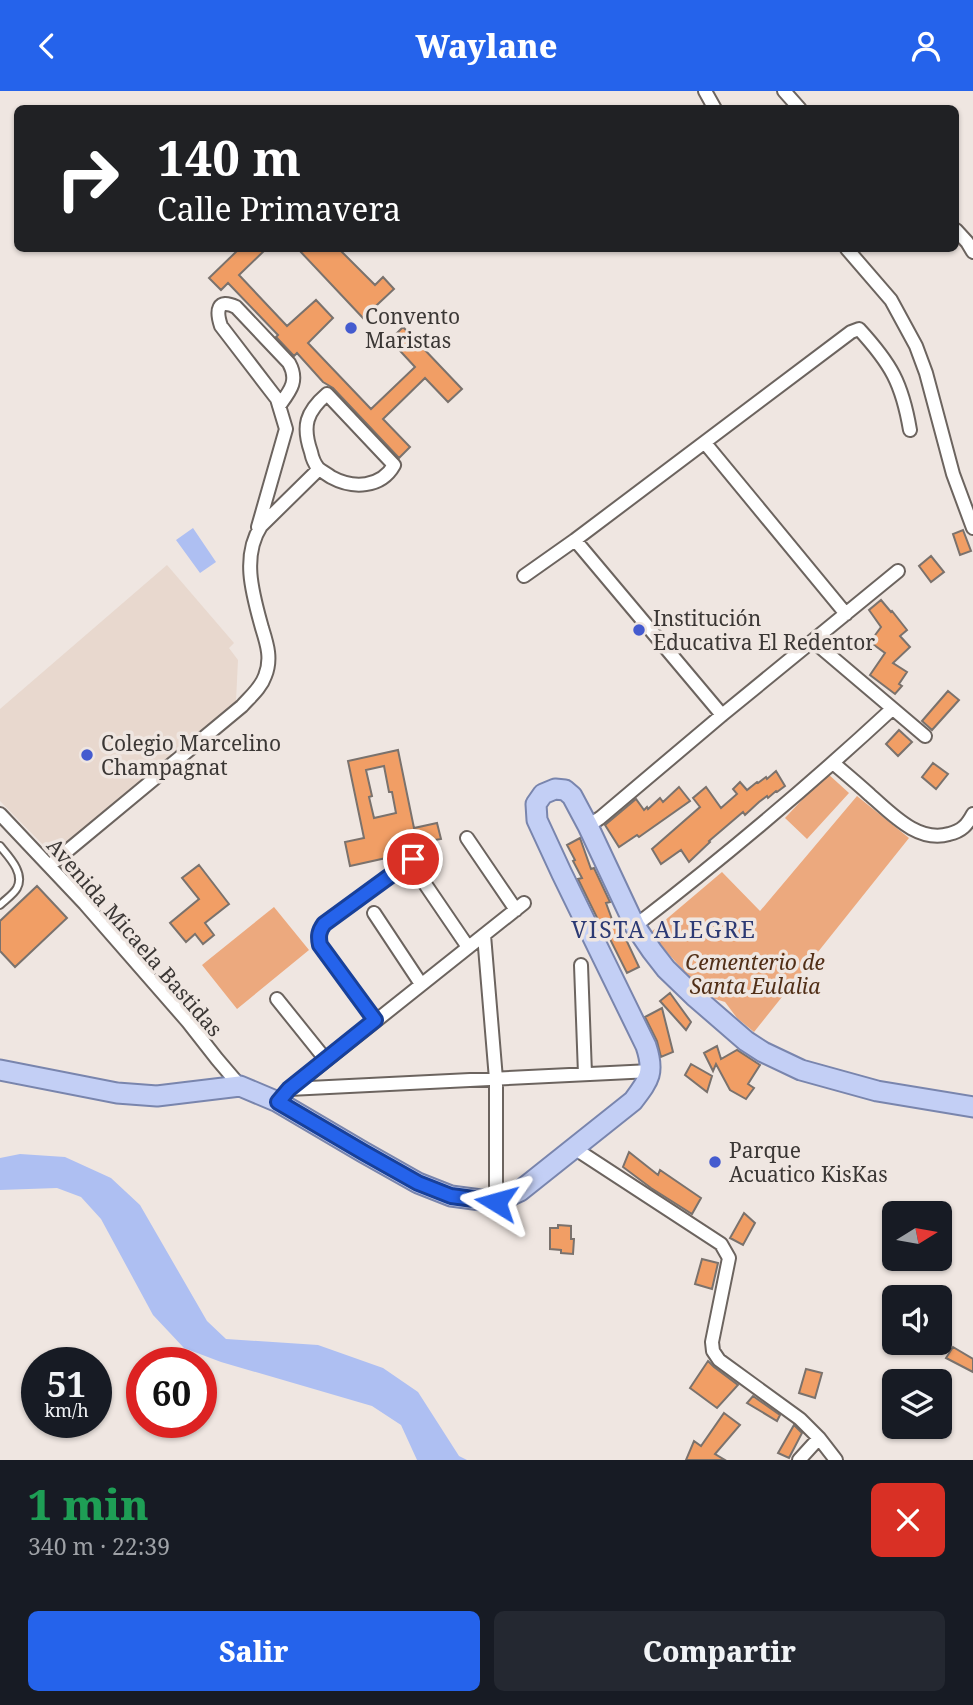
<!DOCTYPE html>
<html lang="es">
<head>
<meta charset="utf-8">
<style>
  :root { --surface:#171b24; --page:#242831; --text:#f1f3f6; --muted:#9ea1a6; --accent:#2563eb }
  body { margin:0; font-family:"Noto Serif",serif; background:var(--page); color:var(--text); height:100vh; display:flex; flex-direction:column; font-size:26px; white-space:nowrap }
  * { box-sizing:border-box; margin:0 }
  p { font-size:23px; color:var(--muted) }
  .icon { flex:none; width:38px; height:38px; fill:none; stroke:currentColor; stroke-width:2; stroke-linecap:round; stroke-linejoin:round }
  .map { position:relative; height:1369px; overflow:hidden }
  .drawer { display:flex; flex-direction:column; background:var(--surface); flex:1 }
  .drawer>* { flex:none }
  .top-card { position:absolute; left:14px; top:14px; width:945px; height:147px; border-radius:10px; box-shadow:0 2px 5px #0004; background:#202124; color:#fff; overflow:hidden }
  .needle { width:46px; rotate:79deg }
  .controls { position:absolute; left:882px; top:1110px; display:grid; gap:14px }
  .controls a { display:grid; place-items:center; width:70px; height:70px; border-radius:10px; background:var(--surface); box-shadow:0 2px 5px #0004; font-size:35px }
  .speed { position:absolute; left:21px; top:1256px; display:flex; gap:14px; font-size:35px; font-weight:700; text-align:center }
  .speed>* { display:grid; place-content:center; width:91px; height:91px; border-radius:50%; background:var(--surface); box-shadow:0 2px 5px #0004; line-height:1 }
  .speed small { font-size:18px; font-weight:400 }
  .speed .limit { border:10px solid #d22; background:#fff; color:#111 }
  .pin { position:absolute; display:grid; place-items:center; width:60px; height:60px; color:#fff; margin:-30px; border:4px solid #fff; border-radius:50%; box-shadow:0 2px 7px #0007 }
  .me { position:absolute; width:77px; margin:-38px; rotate:278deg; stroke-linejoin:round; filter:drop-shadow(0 0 5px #0008) }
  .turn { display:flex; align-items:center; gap:24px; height:147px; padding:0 28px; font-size:32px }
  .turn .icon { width:91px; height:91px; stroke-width:2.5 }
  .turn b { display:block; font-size:49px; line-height:60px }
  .round { display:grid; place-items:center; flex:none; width:74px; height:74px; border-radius:10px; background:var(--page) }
  .head { display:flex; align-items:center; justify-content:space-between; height:119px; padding:0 28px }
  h1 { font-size:42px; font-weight:800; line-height:52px; color:#1e9e55 }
  .primary-button { display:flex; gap:14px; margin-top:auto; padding:14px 28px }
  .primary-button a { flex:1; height:80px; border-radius:10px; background:var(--accent); color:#fff; font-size:28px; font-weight:800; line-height:80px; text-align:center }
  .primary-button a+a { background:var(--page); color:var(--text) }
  header { display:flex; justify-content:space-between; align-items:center; height:91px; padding:0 28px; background:var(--accent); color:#fff; font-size:32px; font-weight:800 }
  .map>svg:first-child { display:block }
  .built { fill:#e8d8ce }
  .green { fill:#eca97e }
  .water { fill:#aebff2 }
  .building { fill:#f19e65; stroke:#7a726d; stroke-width:2; fill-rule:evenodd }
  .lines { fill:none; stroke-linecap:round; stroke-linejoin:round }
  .service-casing { stroke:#6c645f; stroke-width:10 }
  .minor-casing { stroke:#6c645f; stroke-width:16 }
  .primary-casing { stroke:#7985ad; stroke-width:23 }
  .service { stroke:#fff; stroke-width:6 }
  .minor { stroke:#fff; stroke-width:12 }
  .primary { stroke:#c3cff5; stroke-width:19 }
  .route-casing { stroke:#184099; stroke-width:18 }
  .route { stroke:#2563eb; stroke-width:12 }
  .poi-dot { fill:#445bcf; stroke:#efe6e1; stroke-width:2.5 }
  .labels { text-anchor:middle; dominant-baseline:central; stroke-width:7; stroke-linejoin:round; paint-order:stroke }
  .poi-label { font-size:21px; fill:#3b3735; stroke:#efe6e1; text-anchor:start }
  .street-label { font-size:21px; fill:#3b3735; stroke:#efe6e1 }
  .park-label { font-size:21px; font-style:italic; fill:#512f17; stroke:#efe6e1 }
  .neighbourhood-label { font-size:23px; letter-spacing:2px; fill:#2c3a74; stroke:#efe6e1 }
</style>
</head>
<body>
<header><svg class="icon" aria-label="back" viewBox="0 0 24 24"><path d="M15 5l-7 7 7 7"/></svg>Waylane<svg class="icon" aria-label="person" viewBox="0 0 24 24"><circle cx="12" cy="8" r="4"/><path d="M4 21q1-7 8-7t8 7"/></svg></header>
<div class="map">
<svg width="973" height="1369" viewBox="0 0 973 1369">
  <rect width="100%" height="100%" fill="#efe6e1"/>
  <path class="built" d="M167 474 234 552 229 557 238 569 236 610 55 766 0 710V618Z"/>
  <path class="green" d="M827 682 849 702 807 748 785 727Z
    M857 705 909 747 754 941 737 927 725 911 712 907 697 895 650 842 722 781 760 820Z
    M274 816 309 859 237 918 202 874Z"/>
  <path class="water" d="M193 437 216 471 200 482 176 449Z
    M20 1063 65 1066 111 1087 140 1114 207 1230 226 1248 318 1254 383 1277 418 1301 459 1365 467 1369H417L401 1334 372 1315 221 1271 184 1257 153 1224 101 1128 81 1106 57 1097 0 1099V1067Z"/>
  <path class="building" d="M239 158H266L239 184 287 235 316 209 333 227 308 252 371 318 415 276 390 249 403 236 462 298 448 311 425 287 383 328 410 356 399 367 333 297 323 291 297 262 294 265 276 246 278 244 228 192 221 199 209 187Z
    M298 158H339L375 194 383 186 394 198 363 227Z
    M963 439 971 460 960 464 953 443Z
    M931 465 944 481 931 491 919 475Z
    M881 509 891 521 892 520 907 539 900 545 910 556 893 572 907 581 899 593 902 595 895 603 870 584 885 562 870 551 881 536 869 519Z
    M948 600 959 609 932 639 922 630Z
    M899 639 912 651 898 665 886 653Z
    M398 659 414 737 437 732 441 748 429 750 432 761 422 763V760L411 759 404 763 350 775 345 751 364 747 348 670ZM384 675 389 701H392L396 722 374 727 369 706 372 705 366 679Z
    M933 672 948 683 936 698 922 686Z
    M776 680 785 695 777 701 776 700 768 707 767 705 759 711 745 724 743 721 709 750 710 751 689 771 681 759 661 773 652 758 700 716 693 707 706 696 721 717 737 703 733 698 740 691 747 699 757 691 758 692 766 686 767 688Z
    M679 696 690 710 639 746 637 744 619 756 605 734 636 708 644 719 647 716 648 718 660 707 663 711Z
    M580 747 591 778 594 777 610 811 606 812 613 831 614 830 619 844 623 842 639 876 627 882 608 844 606 845 578 788 582 787 573 770 575 769 567 754Z
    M199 774 229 813 205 832 214 844 203 853 195 843 186 851 170 832 199 808 182 787Z
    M37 795 67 827 15 876 0 860V830Z
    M670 902 691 931 686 939 660 910Z
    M662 917 673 961 661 966 657 950 645 926Z
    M717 955 721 968 737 959 760 974 748 993 754 997 746 1008 730 999 716 973 713 980 704 962Z
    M691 973 712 985 707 1001 685 984Z
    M629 1061 658 1084 660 1079 701 1107 692 1123 651 1097 623 1076Z
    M744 1122 755 1132 743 1154 730 1147Z
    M558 1134 571 1135V1148H574L573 1163 561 1162V1159L550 1158V1137H558Z
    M702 1168 718 1172 712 1198 695 1193Z
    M953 1256 973 1268V1281L946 1267Z
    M708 1270 714 1276 738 1294 717 1317 690 1297Z
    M806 1278 822 1282 815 1307 799 1302Z
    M753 1305 780 1324 777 1330 747 1312Z
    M724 1322 740 1334 715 1363 725 1369H686L694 1350 701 1355Z
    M794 1334 802 1342 789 1367 778 1362Z"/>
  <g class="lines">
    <defs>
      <path id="service" d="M0 755C9 766 25 782 17 797 14 803 5 809 0 814"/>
      <path id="minor" d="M705 0 715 18
        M784 0 800 18
        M956 139 967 151 973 161
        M847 158 891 209 916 255 926 282 953 383 973 437
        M327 303 394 374C381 397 353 398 331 386 327 383 321 380 318 377 314 372 312 366 311 361 302 335 306 321 327 303Z
        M705 352 846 523
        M258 436 286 338 277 308 221 235C216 220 217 207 236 216L289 272C299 290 290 300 279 315
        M575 449 722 624
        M524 485 575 449 851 241 859 238C891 273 902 292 910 339
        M813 550 925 645
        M833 672C846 683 858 693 870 704 892 723 918 752 949 743 962 740 967 734 973 723
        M0 723 85 813 188 931 217 968 240 995
        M588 735 600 727 722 624 898 480
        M467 747 516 819
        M49 775 242 615C250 606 261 597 265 585 272 568 267 553 262 537 253 504 241 466 261 435L319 378
        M421 787 468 856
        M374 822 421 893
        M635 835C723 767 810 694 892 618
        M484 844 496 988V1111
        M581 874 585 983
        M277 908 326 969
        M375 929 320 854C318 845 319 840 324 833L413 768
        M289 998 651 980
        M289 999 524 812
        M574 1057 721 1153 729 1167 712 1251 713 1260 719 1269 800 1328 819 1347 836 1369
        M799 1369 819 1347"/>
      <path id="primary" d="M0 979 117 1002 157 1005 240 995 278 1011 363 1061 418 1092 451 1105 496 1111 520 1100 633 1010C649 989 655 982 646 955L562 783 537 729 536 713 543 703 555 698 565 699 572 705 588 735 635 835 652 860 666 878 694 905 746 950 763 961 801 979 877 1000 973 1016"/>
    </defs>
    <use href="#service" class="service-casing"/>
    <use href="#minor" class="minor-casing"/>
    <use href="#primary" class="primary-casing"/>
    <use href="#service" class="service"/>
    <use href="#minor" class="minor"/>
    <use href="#primary" class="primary"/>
  </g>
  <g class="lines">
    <defs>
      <path id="route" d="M413 768 324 833C319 840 318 845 320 854L375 929 289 998 278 1011 363 1061 418 1092 451 1105 496 1111"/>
    </defs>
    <use href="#route" class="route-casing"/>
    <use href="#route" class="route"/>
  </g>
  <g class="poi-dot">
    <circle cx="351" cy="237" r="7"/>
    <circle cx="639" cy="539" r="7"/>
    <circle cx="87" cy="664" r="7"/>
    <circle cx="715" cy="1071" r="7"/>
  </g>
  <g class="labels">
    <g class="poi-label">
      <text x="365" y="225">Convento<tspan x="365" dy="24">Maristas</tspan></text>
      <text x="653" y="527">Institución<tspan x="653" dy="24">Educativa El Redentor</tspan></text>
      <text x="101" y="652">Colegio Marcelino<tspan x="101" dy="24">Champagnat</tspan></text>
      <text x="729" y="1059">Parque<tspan x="729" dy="24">Acuatico KisKas</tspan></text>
    </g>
    <g class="street-label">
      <text transform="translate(135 846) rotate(49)">Avenida Micaela Bastidas</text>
    </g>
    <g class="park-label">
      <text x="755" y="871">Cementerio de<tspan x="755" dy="24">Santa Eulalia</tspan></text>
    </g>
    <g class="neighbourhood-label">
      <text x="664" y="838">VISTA ALEGRE</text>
    </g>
  </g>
</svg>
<div class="controls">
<a><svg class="needle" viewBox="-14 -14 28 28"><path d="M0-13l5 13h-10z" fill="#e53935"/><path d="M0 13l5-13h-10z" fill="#9ea1a6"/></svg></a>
<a><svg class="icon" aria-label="sound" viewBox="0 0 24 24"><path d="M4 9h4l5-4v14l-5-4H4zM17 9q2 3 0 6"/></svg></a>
<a><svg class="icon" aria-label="layers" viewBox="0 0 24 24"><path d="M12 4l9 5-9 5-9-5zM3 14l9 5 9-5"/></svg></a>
</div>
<div class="speed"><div>51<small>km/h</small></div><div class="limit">60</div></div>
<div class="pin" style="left:413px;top:768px;background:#d93025"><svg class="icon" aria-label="arrive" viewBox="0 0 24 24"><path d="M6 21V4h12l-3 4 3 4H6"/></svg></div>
<svg class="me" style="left:496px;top:1111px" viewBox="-20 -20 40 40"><path d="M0-17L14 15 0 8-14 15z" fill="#2563eb" stroke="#fff" stroke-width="4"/></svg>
<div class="top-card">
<div class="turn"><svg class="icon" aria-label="right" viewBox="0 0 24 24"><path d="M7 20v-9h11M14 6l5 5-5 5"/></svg><div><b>140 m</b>Calle Primavera</div></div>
</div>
</div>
<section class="drawer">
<div class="head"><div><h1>1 min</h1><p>340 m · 22:39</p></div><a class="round" style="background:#d93025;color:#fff"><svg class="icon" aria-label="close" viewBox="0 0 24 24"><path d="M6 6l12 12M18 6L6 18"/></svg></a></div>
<div class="primary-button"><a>Salir</a><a>Compartir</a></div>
</section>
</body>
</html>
